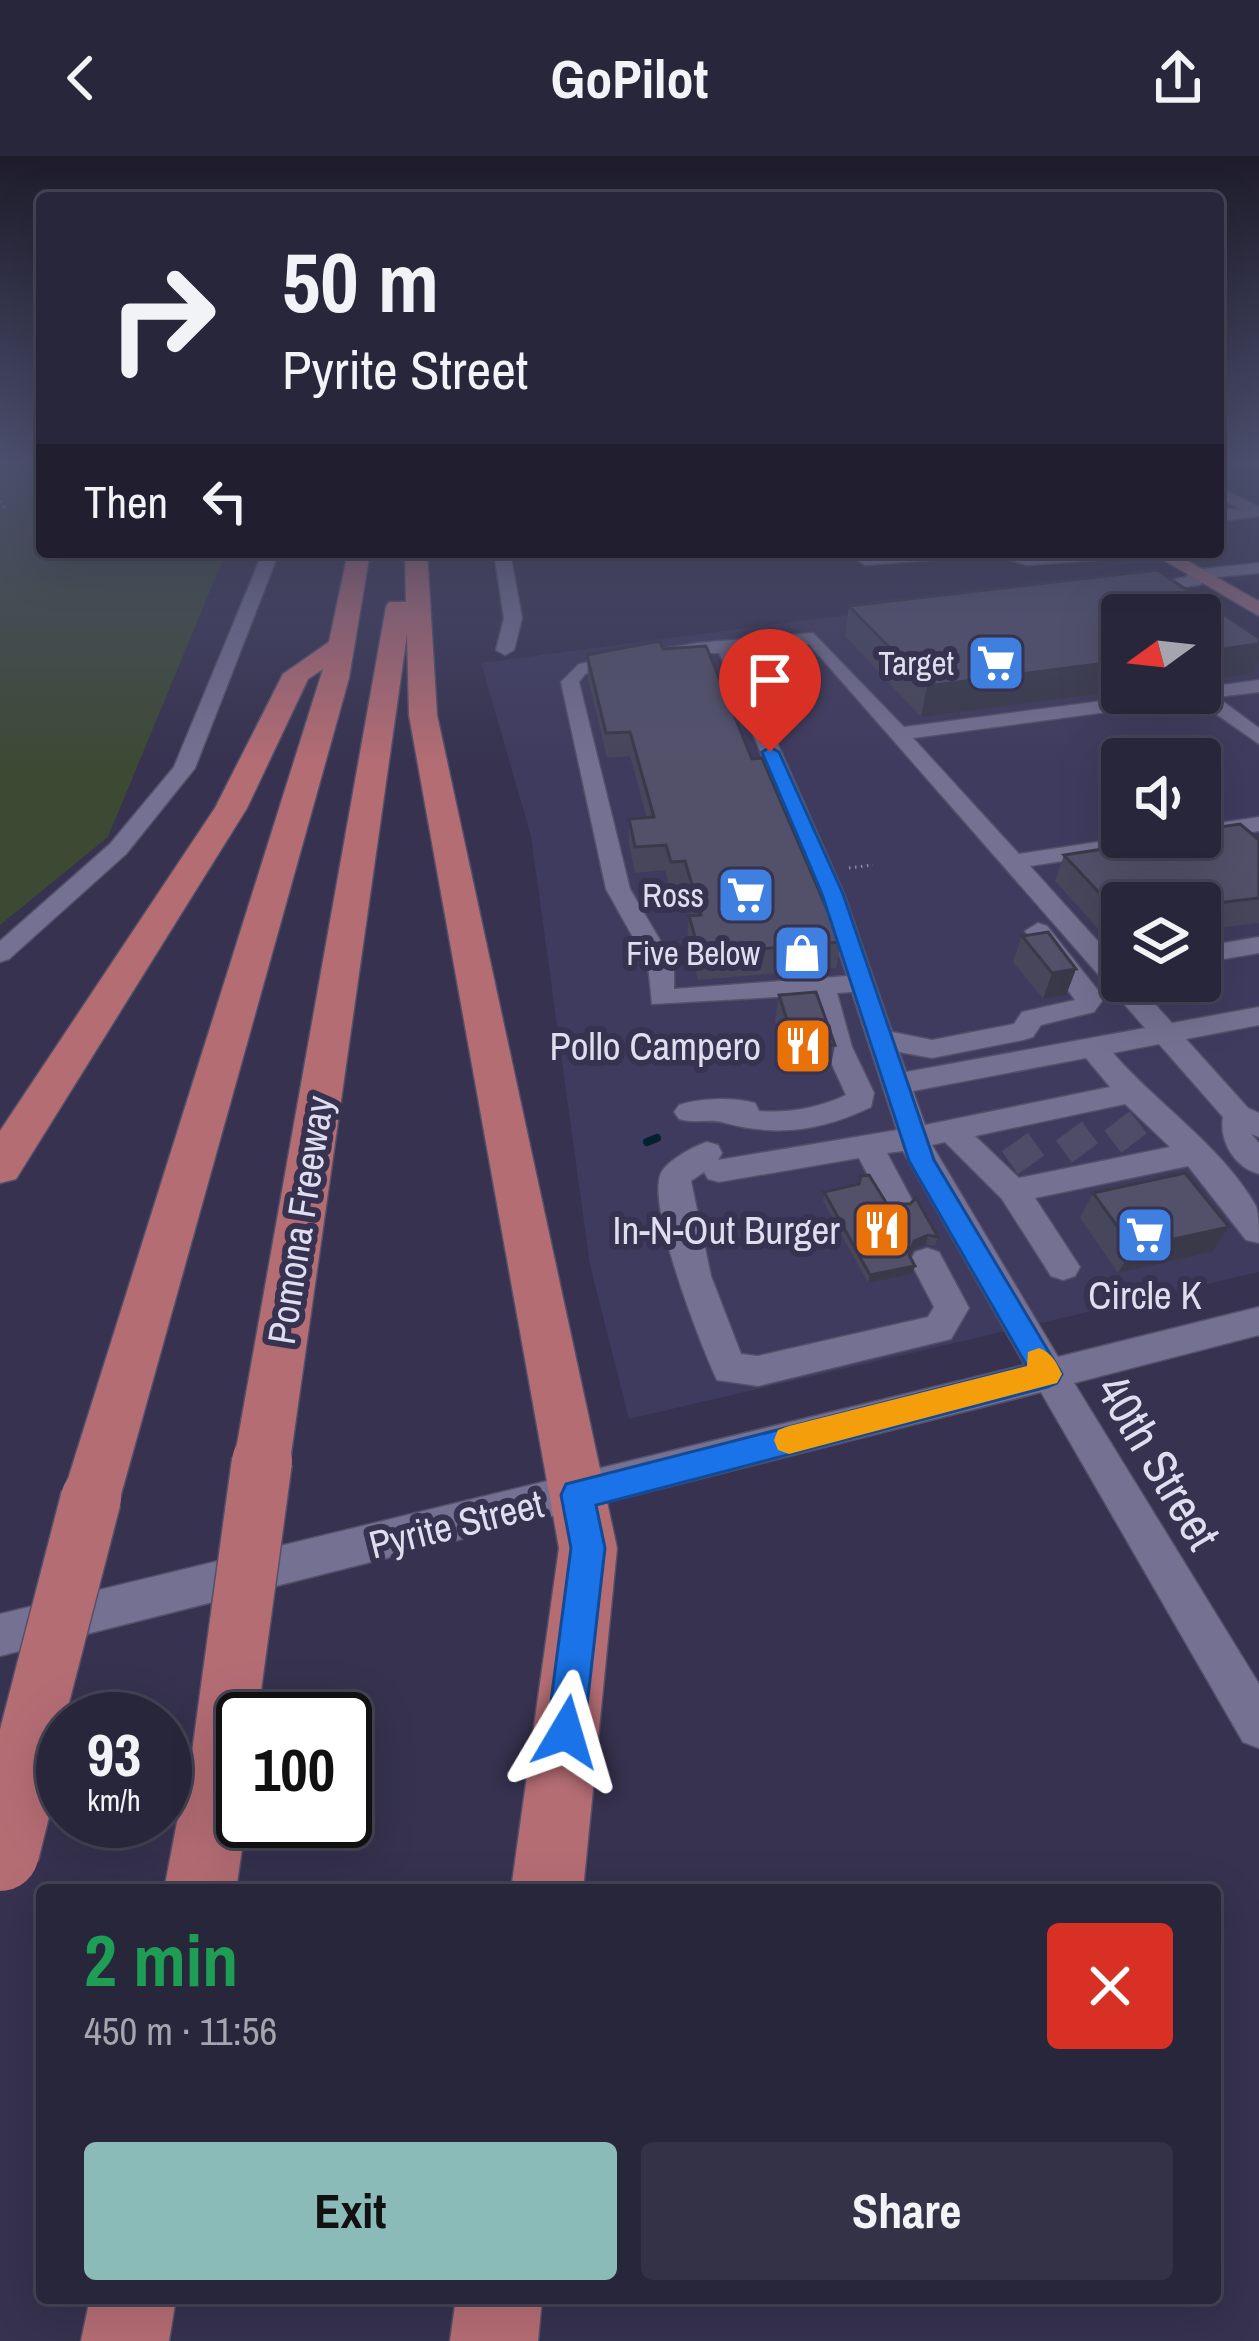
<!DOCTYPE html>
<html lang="en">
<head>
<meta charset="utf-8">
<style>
  :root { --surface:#28263b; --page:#343246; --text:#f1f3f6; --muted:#a5a5af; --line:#444355; --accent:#8bbbb9 }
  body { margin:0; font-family:"Archivo Narrow",sans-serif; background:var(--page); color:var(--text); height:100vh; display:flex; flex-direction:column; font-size:45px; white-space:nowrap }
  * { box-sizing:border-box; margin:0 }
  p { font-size:39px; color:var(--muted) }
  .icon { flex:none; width:66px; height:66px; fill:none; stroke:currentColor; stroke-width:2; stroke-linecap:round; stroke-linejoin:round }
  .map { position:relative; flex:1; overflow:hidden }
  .sheet { position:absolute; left:36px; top:1728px; width:1185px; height:420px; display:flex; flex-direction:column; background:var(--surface); border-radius:12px; box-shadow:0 12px 48px #0002,0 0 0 3px var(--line) }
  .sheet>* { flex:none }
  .top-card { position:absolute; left:36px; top:36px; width:1188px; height:366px; border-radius:12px; box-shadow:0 12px 48px #0002,0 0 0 3px var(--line); background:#28263b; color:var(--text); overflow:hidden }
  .needle { width:78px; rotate:255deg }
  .tools { position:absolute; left:1101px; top:438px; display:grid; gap:24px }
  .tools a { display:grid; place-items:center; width:120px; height:120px; border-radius:12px; background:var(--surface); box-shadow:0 12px 48px #0002,0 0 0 3px var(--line); font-size:60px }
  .speed { position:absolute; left:36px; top:1536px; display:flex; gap:24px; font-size:60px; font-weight:700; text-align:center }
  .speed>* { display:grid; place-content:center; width:156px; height:156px; border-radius:50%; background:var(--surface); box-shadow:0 12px 48px #0002,0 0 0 3px var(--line); line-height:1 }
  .speed small { font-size:30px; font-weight:400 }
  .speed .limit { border:6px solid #111; border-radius:18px; background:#fff; color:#111 }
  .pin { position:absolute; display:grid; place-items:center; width:102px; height:102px; color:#fff; margin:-123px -51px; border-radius:50% 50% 50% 0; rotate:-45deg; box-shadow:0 0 12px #0007 }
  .pin .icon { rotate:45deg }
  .me { position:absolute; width:132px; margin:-66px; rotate:7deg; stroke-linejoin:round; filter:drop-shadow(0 0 9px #0008) }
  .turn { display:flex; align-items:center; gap:42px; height:252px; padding:0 48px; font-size:54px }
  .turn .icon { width:156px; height:156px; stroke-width:2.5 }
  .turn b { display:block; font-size:84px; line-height:102px }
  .then { display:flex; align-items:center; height:114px; padding:0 48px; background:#0003; gap:24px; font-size:45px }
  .round { display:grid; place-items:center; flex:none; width:126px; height:126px; border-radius:12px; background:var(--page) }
  .overview { display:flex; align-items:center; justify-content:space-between; height:204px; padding:0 48px }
  h1 { font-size:72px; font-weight:700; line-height:90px; color:#1e9e55 }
  .cta { display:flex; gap:24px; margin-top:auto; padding:24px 48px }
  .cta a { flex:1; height:138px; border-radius:12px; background:var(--accent); color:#111; font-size:48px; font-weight:700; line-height:138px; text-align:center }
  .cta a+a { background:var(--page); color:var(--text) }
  header { display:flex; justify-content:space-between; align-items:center; height:156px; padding:0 48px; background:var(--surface); font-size:54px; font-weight:700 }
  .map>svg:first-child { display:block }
  .built { fill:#3f3b5e; fill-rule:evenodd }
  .green { fill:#3c4a34 }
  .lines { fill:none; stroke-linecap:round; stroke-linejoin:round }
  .stream { stroke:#04222d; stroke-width:8 }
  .minor-tunnel { stroke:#4f4c67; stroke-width:32; stroke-dasharray:32 16; stroke-linecap:butt }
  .minor-casing { stroke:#545069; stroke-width:3 }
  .major-casing { stroke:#545069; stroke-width:3 }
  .highway-casing { stroke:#545069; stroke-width:3 }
  .path { stroke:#8a889f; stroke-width:3; stroke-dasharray:1.5 4.5; stroke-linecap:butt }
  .minor { fill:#757192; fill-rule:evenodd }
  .major { fill:#9b6f80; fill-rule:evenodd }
  .highway { fill:#b56d74; fill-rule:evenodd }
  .highway-bridge-far1-casing { stroke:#545069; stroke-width:63; stroke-linecap:butt }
  .highway-bridge-casing { stroke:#545069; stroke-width:81; stroke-linecap:butt }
  .highway-bridge-far1 { stroke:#b56d74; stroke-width:60 }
  .highway-bridge { stroke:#b56d74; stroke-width:78 }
  .wall { fill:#47465b }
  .shaded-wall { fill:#3a394a }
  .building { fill:#53516a; stroke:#3a394a; stroke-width:3 }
  .route { fill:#1a73e8; stroke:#114b97; stroke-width:3 }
  .slow { fill:#f59e0b }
  .labels { text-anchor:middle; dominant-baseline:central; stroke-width:12; stroke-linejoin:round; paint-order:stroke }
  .far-poi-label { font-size:33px; fill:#dfdef0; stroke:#36324f; text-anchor:end }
  .poi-label { font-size:39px; fill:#dfdef0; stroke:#36324f; text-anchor:end }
  .street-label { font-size:39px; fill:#dfdef0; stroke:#36324f }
  .near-street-label { font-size:48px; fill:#dfdef0; stroke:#36324f }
</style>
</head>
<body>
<header><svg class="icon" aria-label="back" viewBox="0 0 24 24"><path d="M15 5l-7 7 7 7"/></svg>GoPilot<svg class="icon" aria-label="share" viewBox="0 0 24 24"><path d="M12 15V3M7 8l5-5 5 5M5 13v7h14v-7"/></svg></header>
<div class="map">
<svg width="1259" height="2185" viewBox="0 0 1259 2185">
  <rect width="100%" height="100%" fill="#36324f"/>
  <path class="built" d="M1159 424 1259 490V1116L629 1263 590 1109 531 680 481 507 799 465ZM1122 459H1200V537H1122ZM1122 603H1200V681H1122ZM1122 747H1200V825H1122Z"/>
  <path class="green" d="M0 306H42V396H226L108 681 0 769Z"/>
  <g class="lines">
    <path class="stream" d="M647 986 657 982"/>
    <path class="minor-tunnel" d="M1117 965 1134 987
      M1069 975 1085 997
      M1015 986 1031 1009"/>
    <defs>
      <path id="minor" d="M1218 306H1259V310L1218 312Z
        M1218 331 1259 351V360L1229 364 1218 361V352L1242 354 1218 341Z
        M263 396H279L195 612 126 698 9 803 0 806V785L110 688 174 611Z
        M494 396H510L522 462 514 494 505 499 496 494 504 462Z
        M907 396H976L968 401 865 409 857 404Z
        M983 396H1143L1135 401 1027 409Z
        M1259 407V417L1207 422 1200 429 1136 437 1128 432 1186 421 1193 414Z
        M813 477 904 571 1163 537H1200V532L1259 524V536L1217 541 1259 572V588L1196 544 913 582 1019 698 1130 681H1186L1175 688 1030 710 1122 812V825H1134L1172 867 1259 851V869L1186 883 1248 952 1259 957V981L1251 978 1259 987V1018C1234 1011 1219 985 1223 961L1159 888 1113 897C1157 948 1222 990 1256 1050 1259 1060 1259 1076 1259 1087L1246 1084 1188 1010 1035 1042 1080 1111 1075 1120 1063 1124 1051 1120 1002 1043 945 986 932 989 1058 1201 1259 1151V1179L1074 1227 1259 1528V1592L1243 1586 1041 1236 0 1500V1458L1025 1209 903 995 887 997 912 1044 907 1052H885L859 1002 719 1026 708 1023 704 1016 691 1025 711 1120 741 1198 758 1200 928 1161 934 1151 910 1105 915 1096 927 1092 939 1096 969 1152 951 1183 758 1230 717 1224C701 1190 646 1050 661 1017 668 1004 694 990 707 986L718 989 722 997 718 1004 897 974 852 836 837 837 852 891 874 937 871 951C821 975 778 981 725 967 710 962 694 968 679 963L674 956 679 949C701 942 733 941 755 947L759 955C790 957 818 952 846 939L824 891 811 839 652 848 648 808 606 733 561 526 579 508 697 487ZM809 488 1145 872 906 916 899 896 932 902 1023 884 1033 881 1041 869 1094 856 1104 842 1047 770 1038 767 1025 775 1075 844 1022 856 1014 868 932 884 892 876 844 738 737 496ZM697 497H719L820 738 847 820 674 833V808L630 733 579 526 585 518ZM1086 902 1110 931 925 969 913 935ZM1125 948 1170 991 1019 1022 975 980Z
        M1259 661V675L1200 684 1191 681H1200V670Z
        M1259 781V797L1200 807V791Z"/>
      <path id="major" d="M1150 396H1172L1253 442 1259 445V460Z"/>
      <path id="highway" d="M348 396H370L349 522 120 1342 111 1361 91 1368 71 1361 62 1342 323 513 308 523 247 652 16 1023 0 1027V975L215 652 283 518 329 486Z
        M405 396H427L437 559 617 1392 583 1734H511L559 1392 409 559 407 478 290 1305 282 1323 262 1330 242 1323 234 1305 386 451 389 446H406Z
        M217 1601 243 1616 246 1665 236 1734H164L183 1635 193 1611Z
        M90 2142H176L169 2185H81Z
        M456 2142H542L538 2185H450Z"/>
    </defs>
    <use href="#minor" class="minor-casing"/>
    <use href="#major" class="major-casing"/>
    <use href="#highway" class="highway-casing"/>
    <path class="path" d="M0 345 6 354
      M849 712 873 709"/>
    <use href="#minor" class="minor"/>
    <use href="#major" class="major"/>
    <use href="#highway" class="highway"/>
    <defs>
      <path id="highway-bridge-far1" d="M217 1635 262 1305
        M11 1651 91 1342"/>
      <path id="highway-bridge" d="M0 1696 12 1648"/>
    </defs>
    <use href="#highway-bridge-far1" class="highway-bridge-far1-casing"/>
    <use href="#highway-bridge" class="highway-bridge-casing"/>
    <use href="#highway-bridge-far1" class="highway-bridge-far1"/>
    <use href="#highway-bridge" class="highway-bridge"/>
  </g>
  <path class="wall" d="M1157 414 1259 482V505L1253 518 1200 525V459H1122V535L921 561 845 480 849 450Z
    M663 493 752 603 841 786 836 812 698 824 687 786 689 760H692L683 731 670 732 665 714 635 717 629 688V663L647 662 630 600 607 602 588 522 587 499Z
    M1113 678 1151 682 1259 684V767L1200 774V747H1122V783L1109 785 1055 725 1064 699 1108 693Z
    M1022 780 1076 813 1066 839 1043 843 1013 806Z
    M779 839 835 889 830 915 790 912 775 865Z
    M859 1028 938 1081 935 1090 926 1088 911 1094 909 1099 912 1118 868 1127 823 1045 824 1036Z
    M1093 1037 1229 1071 1212 1096 1118 1117 1080 1062Z"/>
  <path class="shaded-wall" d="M1259 488V505L1253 518 1200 525V496Z
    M1122 505V535L921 561 927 530Z
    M1076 813 1066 839 1043 843 1052 817Z
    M1229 1071 1212 1096 1118 1117 1133 1092Z
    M928 1079 926 1088 911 1094 914 1085Z
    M915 1110 912 1118 868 1127 870 1119Z"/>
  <path class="building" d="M1157 414 1259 482V488L1200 496V459H1122V505L927 530 849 450Z
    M654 486H660L663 493 706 490 752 603 762 602 841 786 700 798 689 760 701 759 685 705 671 706 666 689 635 691 629 663 654 661 630 576 606 577 587 499Z
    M1240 668 1259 684V742L1200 749V747H1122V759H1120L1064 699 1116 691 1112 688 1122 686 1113 678 1122 677V681L1151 682 1200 681V674Z
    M1048 776 1076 813 1052 817 1022 780Z
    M816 836 835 889 794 886 779 839Z
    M1185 1017 1229 1071 1133 1092 1093 1037Z
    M869 1019 887 1048H910L916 1042 938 1081 928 1079 914 1085 909 1099 915 1110 870 1119 824 1036 859 1028 861 1020Z"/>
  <linearGradient id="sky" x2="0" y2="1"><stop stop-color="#1e1c2b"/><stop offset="0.5" stop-color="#4c4f6e"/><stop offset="1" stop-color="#4c4f6e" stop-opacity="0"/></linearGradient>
  <rect width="1259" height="612" fill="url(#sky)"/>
  <path class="route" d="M770 591 779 596 843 738 934 1004 1062 1218 1057 1227 1047 1231 596 1349 605 1392 584 1576 579 1590 566 1595 553 1590 547 1576 571 1392 561 1339 566 1328 1027 1210 909 1005 822 738 762 596Z"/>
  <path class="slow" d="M1039 1192C1052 1197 1056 1206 1062 1218L1057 1227 789 1298 778 1294 774 1284 778 1274 789 1270 1027 1210 1028 1196Z"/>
  <defs>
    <symbol id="supermarket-square" viewBox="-11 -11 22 22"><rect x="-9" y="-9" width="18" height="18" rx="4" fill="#3f7fe0" stroke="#36324f"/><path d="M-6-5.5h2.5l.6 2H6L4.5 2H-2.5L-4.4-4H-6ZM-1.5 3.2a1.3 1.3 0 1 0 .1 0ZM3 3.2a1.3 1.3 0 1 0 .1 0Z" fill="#fff"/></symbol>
    <symbol id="shop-square" viewBox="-11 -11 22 22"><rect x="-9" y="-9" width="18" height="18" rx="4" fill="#3f7fe0" stroke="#36324f"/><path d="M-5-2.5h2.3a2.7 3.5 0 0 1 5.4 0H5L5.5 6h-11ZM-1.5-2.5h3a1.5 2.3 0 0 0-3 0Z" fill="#fff"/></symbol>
    <symbol id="restaurant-square" viewBox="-11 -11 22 22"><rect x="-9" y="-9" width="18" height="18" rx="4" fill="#e8710a" stroke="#36324f"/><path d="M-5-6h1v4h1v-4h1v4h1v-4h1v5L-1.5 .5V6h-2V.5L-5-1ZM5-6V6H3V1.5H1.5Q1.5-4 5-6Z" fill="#fff"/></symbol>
  </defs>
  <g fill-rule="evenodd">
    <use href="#supermarket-square" x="963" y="474" width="66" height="66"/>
    <use href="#supermarket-square" x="713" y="706" width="66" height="66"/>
    <use href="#shop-square" x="769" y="764" width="66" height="66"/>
    <use href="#restaurant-square" x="770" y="857" width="66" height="66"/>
    <use href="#restaurant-square" x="849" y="1041" width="66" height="66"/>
    <use href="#supermarket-square" x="1112" y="1046" width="66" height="66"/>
  </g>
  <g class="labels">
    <g class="far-poi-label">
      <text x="954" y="507">Target</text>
      <text x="704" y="739">Ross</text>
      <text x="760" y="797">Five Below</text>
    </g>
    <g class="poi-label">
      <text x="761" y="890">Pollo Campero</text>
      <text x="840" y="1074">In-N-Out Burger</text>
      <text x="1145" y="1139" text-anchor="middle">Circle K</text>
    </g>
    <g class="street-label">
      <text transform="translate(300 1064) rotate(-81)">Pomona Freeway</text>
      <text transform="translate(456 1368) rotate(-14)">Pyrite Street</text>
    </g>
    <g class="near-street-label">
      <text transform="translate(1159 1306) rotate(59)">40th Street</text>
    </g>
  </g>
</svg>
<div class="tools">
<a><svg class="needle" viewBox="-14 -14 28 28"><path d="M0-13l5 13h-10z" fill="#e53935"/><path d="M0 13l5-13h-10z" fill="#a5a5af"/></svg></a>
<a><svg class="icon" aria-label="sound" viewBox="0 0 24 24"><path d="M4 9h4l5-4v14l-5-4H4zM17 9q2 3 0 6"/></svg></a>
<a><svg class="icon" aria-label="layers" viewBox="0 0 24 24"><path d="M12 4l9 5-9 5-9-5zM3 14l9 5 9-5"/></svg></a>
</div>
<div class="speed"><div>93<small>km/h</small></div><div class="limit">100</div></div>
<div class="pin" style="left:770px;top:596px;background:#d93025"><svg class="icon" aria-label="arrive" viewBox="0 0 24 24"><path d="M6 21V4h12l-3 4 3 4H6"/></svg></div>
<svg class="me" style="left:566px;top:1576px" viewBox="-20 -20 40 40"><path d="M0-17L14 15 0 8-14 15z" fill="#1a73e8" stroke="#fff" stroke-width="4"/></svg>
<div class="top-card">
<div class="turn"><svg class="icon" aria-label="right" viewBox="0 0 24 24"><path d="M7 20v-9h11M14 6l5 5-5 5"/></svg><div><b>50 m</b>Pyrite Street</div></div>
<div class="then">Then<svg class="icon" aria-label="left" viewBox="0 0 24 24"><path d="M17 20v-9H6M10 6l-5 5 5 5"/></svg></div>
</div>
<section class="sheet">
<div class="overview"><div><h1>2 min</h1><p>450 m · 11:56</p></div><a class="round" style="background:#d93025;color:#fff"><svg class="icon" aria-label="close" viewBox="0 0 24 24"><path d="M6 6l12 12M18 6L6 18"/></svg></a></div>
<div class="cta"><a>Exit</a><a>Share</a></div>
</section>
</div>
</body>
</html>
